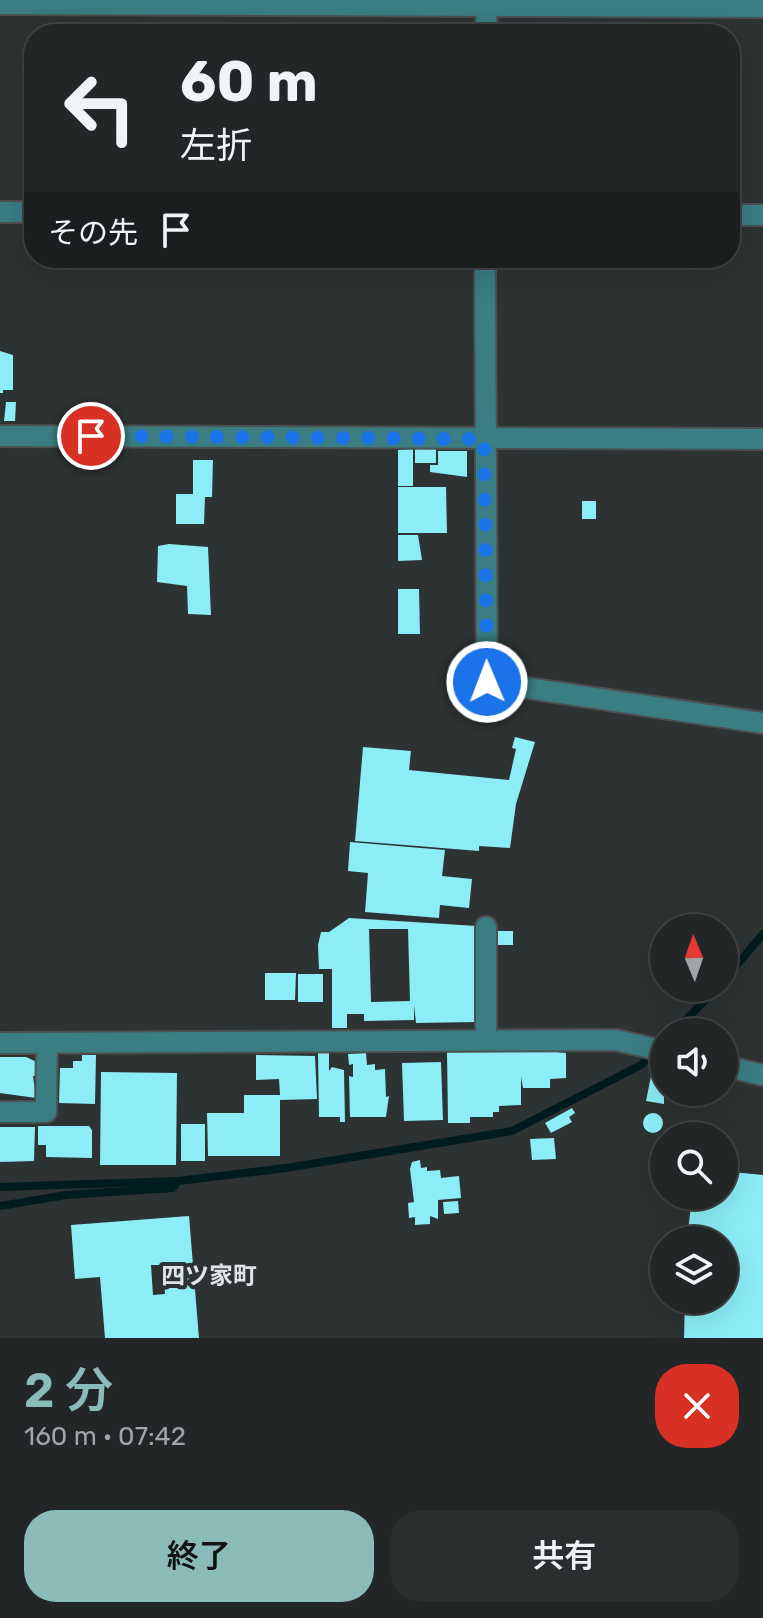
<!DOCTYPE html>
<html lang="ja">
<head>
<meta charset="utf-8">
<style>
  :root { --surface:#222626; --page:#2a2e2e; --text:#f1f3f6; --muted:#a2a5a7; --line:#3f4343; --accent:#8bbbb9 }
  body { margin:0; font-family:Rubik,"Noto Sans JP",sans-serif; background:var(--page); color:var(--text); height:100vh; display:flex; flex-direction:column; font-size:30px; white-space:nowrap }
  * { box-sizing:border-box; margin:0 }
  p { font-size:26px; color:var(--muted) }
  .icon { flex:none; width:44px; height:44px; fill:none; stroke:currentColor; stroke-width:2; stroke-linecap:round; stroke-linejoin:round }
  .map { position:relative; height:1338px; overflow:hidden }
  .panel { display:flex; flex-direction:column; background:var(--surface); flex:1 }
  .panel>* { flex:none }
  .top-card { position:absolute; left:24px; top:24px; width:716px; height:244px; border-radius:32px; box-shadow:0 8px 32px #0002,0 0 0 2px var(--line); background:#222626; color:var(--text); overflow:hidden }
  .needle { width:52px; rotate:358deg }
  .fabs { position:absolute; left:650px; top:914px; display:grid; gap:16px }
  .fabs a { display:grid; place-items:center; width:88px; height:88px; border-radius:50%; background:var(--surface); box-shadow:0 8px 32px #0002,0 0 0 2px var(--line); font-size:40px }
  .pin { position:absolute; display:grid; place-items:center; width:68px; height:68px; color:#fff; margin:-34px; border:4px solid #fff; border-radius:50%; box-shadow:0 2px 8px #0007 }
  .me { position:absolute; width:88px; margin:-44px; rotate:359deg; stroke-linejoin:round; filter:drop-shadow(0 0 6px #0008) }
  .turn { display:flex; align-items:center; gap:28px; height:168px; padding:0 24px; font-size:36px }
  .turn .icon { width:104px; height:104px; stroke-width:2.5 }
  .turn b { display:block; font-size:56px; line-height:68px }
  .then { display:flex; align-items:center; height:76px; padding:0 24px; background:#0003; gap:16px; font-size:30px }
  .round { display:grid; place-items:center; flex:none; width:84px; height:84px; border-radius:32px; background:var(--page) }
  .head { display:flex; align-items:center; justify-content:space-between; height:136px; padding:0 24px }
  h1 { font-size:48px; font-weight:600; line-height:60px; color:var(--accent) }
  .cta { display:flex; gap:16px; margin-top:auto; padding:16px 24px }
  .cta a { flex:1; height:92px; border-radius:32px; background:var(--accent); color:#111; font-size:32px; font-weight:600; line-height:92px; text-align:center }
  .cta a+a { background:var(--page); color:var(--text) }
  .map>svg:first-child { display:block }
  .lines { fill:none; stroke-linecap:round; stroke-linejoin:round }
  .stream { stroke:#001c1e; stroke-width:8 }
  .building { fill:#8cedf6; fill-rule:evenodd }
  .minor-casing { stroke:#4c5051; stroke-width:24 }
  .minor { stroke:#3a7d83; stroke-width:20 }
  .route { stroke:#1a73e8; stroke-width:14; stroke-dasharray:0 25.2 }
  .labels { text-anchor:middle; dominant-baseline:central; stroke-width:8; stroke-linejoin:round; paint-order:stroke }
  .quarter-label { font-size:24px; font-weight:bold; fill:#dfe5e6; stroke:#2d3232 }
</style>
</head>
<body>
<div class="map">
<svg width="763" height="1338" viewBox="0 0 763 1338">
  <rect width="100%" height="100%" fill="#2d3232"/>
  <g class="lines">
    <path class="stream" d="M724 980 763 934
      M674 1032 717 988
      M0 1187 178 1181 286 1168 512 1131 641 1065 655 1051
      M0 1206 66 1195 173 1188 178 1181"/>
  </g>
  <path class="building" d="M0 351 13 355V390H3V393H0Z
    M6 402H16L15 421H4Z
    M413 449V486H398V450Z
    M415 449H436V463H415Z
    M438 451H467V477L430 472V465H438Z
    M193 460H213L212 497H205L204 524H176V494H193Z
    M398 487H446L447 533H398Z
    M582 501H596V519H582Z
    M398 535H418L422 560 398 561Z
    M169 544 208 547 211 615 188 614 187 586 157 582 158 546Z
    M398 589H419L420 634H398Z
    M515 737 535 742 516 804 510 848 479 846V851L355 841 363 747 411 751 409 770 509 780 516 749 512 748Z
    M350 842 445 850 442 876 472 879 469 908 440 905 439 918 365 912 368 873 348 871Z
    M349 918 477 926V1022L416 1023 414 1005V1020L364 1021V1014H347V1028H332V969H319L318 945 321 932H329ZM369 929H408L410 1001 371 1002Z
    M497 931H513V945H497Z
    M265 973H296L295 1000H265Z
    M298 974H323V1002H298Z
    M535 1050 566 1053V1078L550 1079V1088H523L521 1077V1105L499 1106V1112H493V1117H470V1123H448L447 1052Z
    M318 1053H329V1071L332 1067 344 1070 345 1122H340V1117H319Z
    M366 1053 367 1065 375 1064V1070L385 1069 386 1097 389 1096 386 1117H350L349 1076 353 1077V1064L349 1065 348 1054Z
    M82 1055H96L95 1104 59 1103 60 1068H73V1061H82Z
    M256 1055 315 1056 317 1099 280 1100V1156H208L207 1113H244V1095H280L279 1079 256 1080Z
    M0 1057H26L37 1062V1076H33L36 1098 0 1093Z
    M441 1062 443 1120 404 1121 402 1063Z
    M101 1072 177 1073 176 1165H100Z
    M651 1076 664 1079V1104L646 1101Z
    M572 1108 575 1113 569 1117 572 1122 551 1133 545 1123Z
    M643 1123a10 10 0 1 1 20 0a10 10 0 1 1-20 0Z
    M181 1124H205V1161H181Z
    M38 1126H89L92 1130V1158L46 1157V1145H38Z
    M0 1127H35L34 1161 0 1162Z
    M554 1138 556 1159 532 1160 530 1139Z
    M420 1160 421 1168 427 1167V1171L440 1170 441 1178 459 1176 461 1198 438 1200V1219L430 1216V1224L415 1225V1217L409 1218 408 1203 414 1202 410 1169 412 1162Z
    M732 1172 763 1175V1338H684L685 1300H724V1240H687L692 1196H724V1180H731Z
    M458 1201 459 1213 444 1214 443 1202Z
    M189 1216 199 1338H105L100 1277 75 1279 71 1225ZM151 1265H163L165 1294 153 1295Z"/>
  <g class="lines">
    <defs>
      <path id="minor" d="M0 4 763 7
        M486 34 487 0
        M0 212H34
        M730 215H763
        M485 258 487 682 763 723
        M0 436 763 439
        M486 1040V927
        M0 1043 616 1040 664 1051
        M724 1066 763 1075
        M0 1112H46L47 1043"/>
    </defs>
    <use href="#minor" class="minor-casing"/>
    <use href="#minor" class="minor"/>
  </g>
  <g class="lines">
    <path class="route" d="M91 436 484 439 487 682"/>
  </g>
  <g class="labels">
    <g class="quarter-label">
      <text x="209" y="1276">四ツ家町</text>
    </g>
  </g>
</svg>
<div class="fabs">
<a><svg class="needle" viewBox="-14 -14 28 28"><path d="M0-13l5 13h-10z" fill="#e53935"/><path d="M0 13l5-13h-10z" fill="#a2a5a7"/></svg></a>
<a><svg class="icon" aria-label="sound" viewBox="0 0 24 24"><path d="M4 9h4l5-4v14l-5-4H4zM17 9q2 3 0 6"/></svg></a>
<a><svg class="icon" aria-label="search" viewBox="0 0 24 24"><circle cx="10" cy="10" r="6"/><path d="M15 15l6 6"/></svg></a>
<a><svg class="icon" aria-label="layers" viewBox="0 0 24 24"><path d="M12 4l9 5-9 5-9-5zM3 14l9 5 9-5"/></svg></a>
</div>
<div class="pin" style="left:91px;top:436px;background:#d93025"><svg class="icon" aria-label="arrive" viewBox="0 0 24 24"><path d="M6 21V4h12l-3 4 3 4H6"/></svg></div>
<svg class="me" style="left:487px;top:682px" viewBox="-20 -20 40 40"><circle r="17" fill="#1a73e8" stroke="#fff" stroke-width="3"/><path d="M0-11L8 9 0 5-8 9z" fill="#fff"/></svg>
<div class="top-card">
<div class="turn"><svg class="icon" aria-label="left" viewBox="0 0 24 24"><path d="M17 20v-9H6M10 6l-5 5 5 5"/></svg><div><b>60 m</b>左折</div></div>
<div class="then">その先<svg class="icon" aria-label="arrive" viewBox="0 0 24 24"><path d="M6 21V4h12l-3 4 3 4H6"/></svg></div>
</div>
</div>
<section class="panel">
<div class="head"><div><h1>2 分</h1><p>160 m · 07:42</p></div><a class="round" style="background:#d93025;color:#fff"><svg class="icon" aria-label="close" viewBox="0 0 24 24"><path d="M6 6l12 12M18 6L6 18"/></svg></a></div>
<div class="cta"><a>終了</a><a>共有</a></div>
</section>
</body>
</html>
